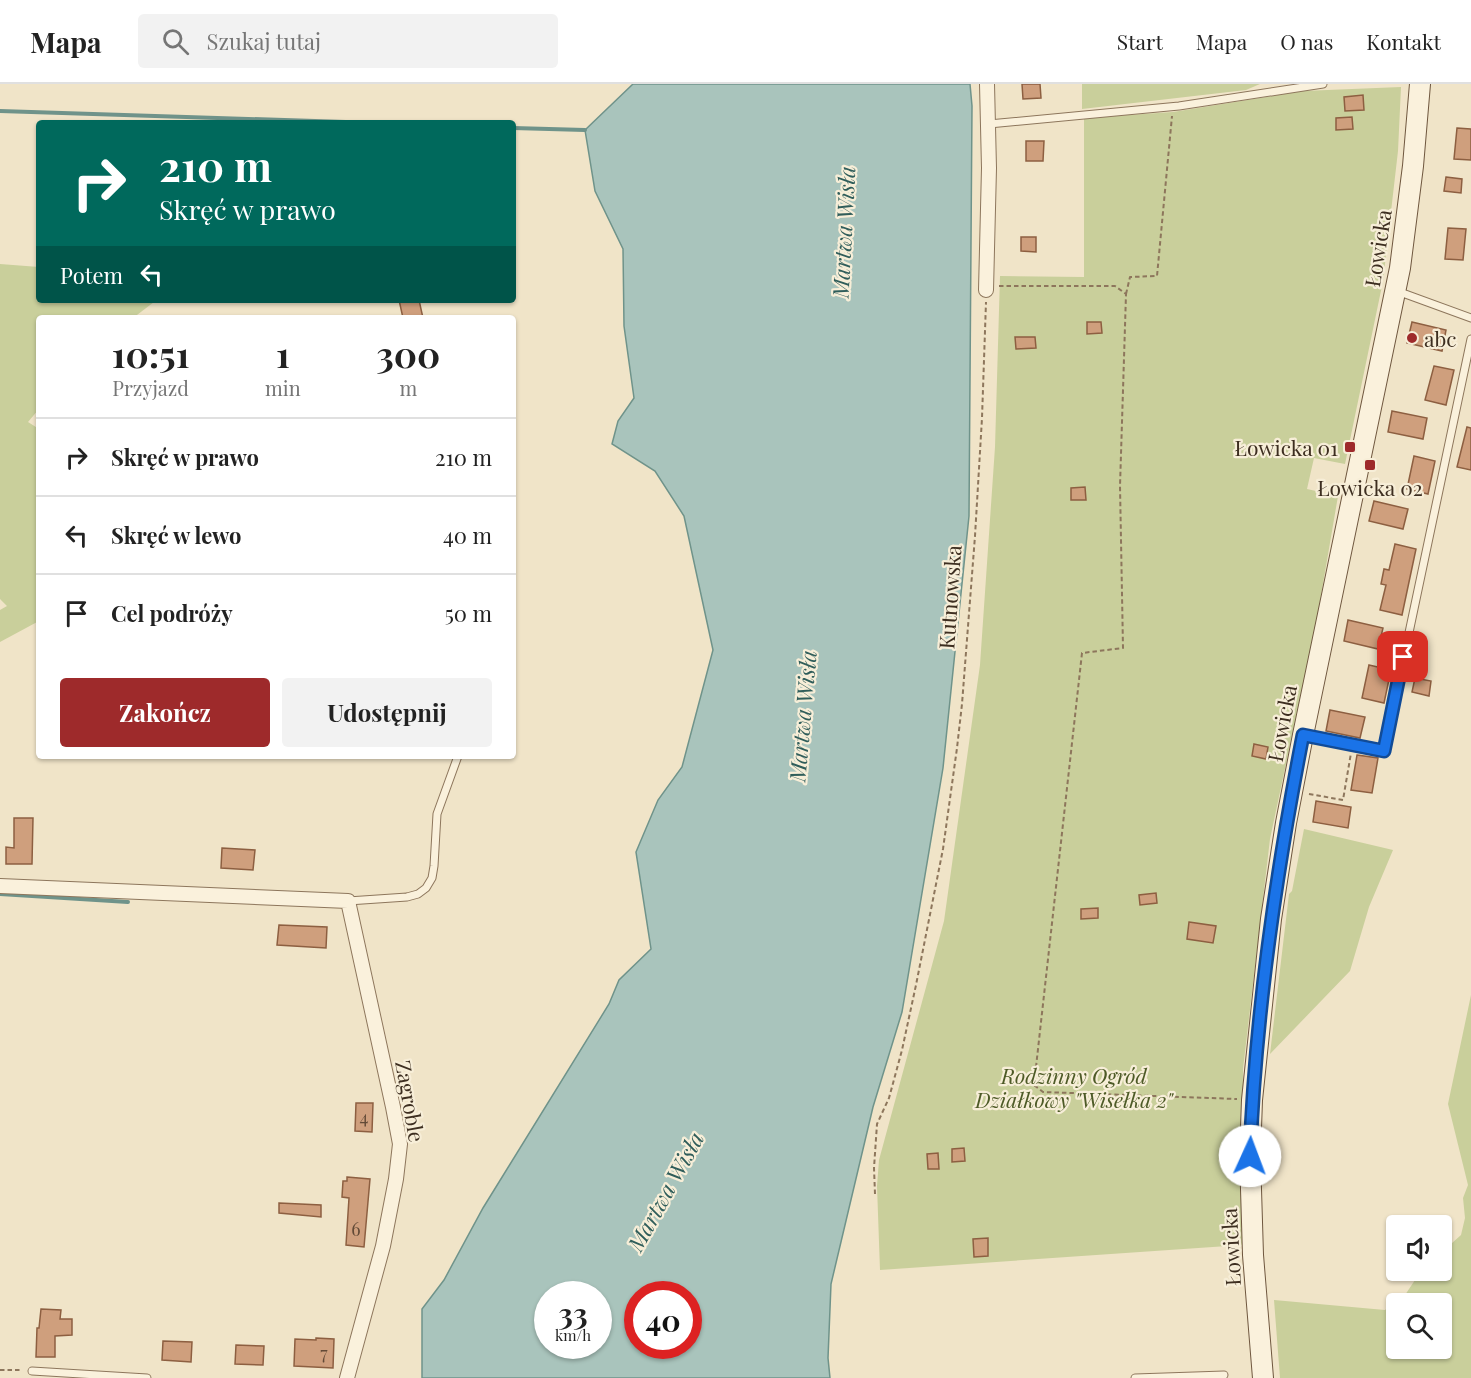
<!DOCTYPE html>
<html lang="pl">
<head>
<meta charset="utf-8">
<style>
  :root { --surface:#fff; --page:#f2f2f2; --text:#222; --muted:#767676; --line:#e0e0e0; --accent:#9e2a2b }
  body { margin:0; font-family:"Playfair Display",serif; background:var(--page); color:var(--text); height:100vh; display:flex; flex-direction:column; font-size:22px; white-space:nowrap }
  * { box-sizing:border-box; margin:0 }
  p { font-size:20px; color:var(--muted) }
  .icon { flex:none; width:33px; height:33px; fill:none; stroke:currentColor; stroke-width:2; stroke-linecap:round; stroke-linejoin:round }
  .map { position:relative; flex:1; overflow:hidden }
  .drawer { position:absolute; left:36px; top:231px; width:480px; height:444px; display:flex; flex-direction:column; background:var(--surface); border-radius:6px; box-shadow:0 2px 4px #0004 }
  .drawer>* { flex:none }
  .guide { position:absolute; left:36px; top:36px; width:480px; height:183px; border-radius:6px; box-shadow:0 2px 4px #0004; background:#00695c; color:#fff; overflow:hidden }
  .fabs { position:absolute; left:1386px; top:1131px; display:grid; gap:12px }
  .fabs a { display:grid; place-items:center; width:66px; height:66px; border-radius:6px; background:var(--surface); box-shadow:0 2px 4px #0004; font-size:30px }
  .speed { position:absolute; left:534px; top:1197px; display:flex; gap:12px; font-size:30px; font-weight:700; text-align:center }
  .speed>* { display:grid; place-content:center; width:78px; height:78px; border-radius:50%; background:var(--surface); box-shadow:0 2px 4px #0004; line-height:1 }
  .speed small { font-size:15px; font-weight:400 }
  .speed .limit { border:9px solid #d22; background:#fff; color:#111 }
  .pin { position:absolute; display:grid; place-items:center; width:51px; height:51px; color:#fff; margin:-26px; border-radius:12px; box-shadow:0 3px 9px #0006 }
  .me { position:absolute; width:66px; margin:-33px; rotate:2deg; stroke-linejoin:round; filter:drop-shadow(0 0 4px #0008) }
  .turn { display:flex; align-items:center; gap:21px; height:126px; padding:0 24px; font-size:27px }
  .turn .icon { width:78px; height:78px; stroke-width:2.5 }
  .turn b { display:block; font-size:42px; line-height:51px }
  .then { display:flex; align-items:center; height:57px; padding:0 24px; background:#0003; gap:12px; font-size:22px }
  .eta { display:flex; justify-content:space-evenly; align-items:center; height:102px; text-align:center }
  .eta b { font-size:36px; font-weight:700; line-height:42px }
  .action { display:flex; gap:12px; margin-top:auto; padding:12px 24px }
  .action a { flex:1; height:69px; border-radius:6px; background:var(--accent); color:#fff; font-size:24px; font-weight:700; line-height:69px; text-align:center }
  .action a+a { background:var(--page); color:var(--text) }
  ul { padding:0; list-style:none }
  li { display:flex; align-items:center; gap:18px; height:78px; padding:0 24px; border-top:2px solid var(--line) }
  li div { flex:1 }
  li b { display:block; font-size:22px }
  li em { font-style:normal }
  header { display:flex; align-items:center; gap:36px; box-sizing:border-box; height:84px; padding:0 30px; background:var(--surface); border-bottom:2px solid var(--line) }
  header strong { font-size:28px }
  nav { display:flex; gap:33px; margin-inline-start:auto; font-size:21px }
  .search { width:420px; height:54px; background:var(--page); display:flex; align-items:center; gap:15px; box-sizing:border-box; padding:0 21px; border-radius:6px; color:var(--muted); font-size:22px }
  .map>svg:first-child { display:block }
  .green { fill:#c9cf9b; fill-rule:evenodd }
  .water { fill:#a9c4bc; stroke:#6f938a; stroke-width:1.5; fill-rule:evenodd }
  .lines { fill:none; stroke-linecap:round; stroke-linejoin:round }
  .stream { stroke:#6f938a; stroke-width:4 }
  .building { fill:#cf9f7d; stroke:#8d5f41; stroke-width:1.5 }
  .lane-casing { stroke:#8d765c; stroke-width:9 }
  .street-casing { stroke:#8d765c; stroke-width:16 }
  .secondary-casing { stroke:#6f573f; stroke-width:22 }
  .path { stroke:#8d765c; stroke-width:2; stroke-dasharray:4.5 3; stroke-linecap:butt }
  .lane { stroke:#faf1dc; stroke-width:7 }
  .street { stroke:#faf1dc; stroke-width:14 }
  .secondary { stroke:#faf1dc; stroke-width:20 }
  .route-casing { stroke:#114b97; stroke-width:15 }
  .route { stroke:#1a73e8; stroke-width:10 }
  .poi-dot { fill:#9e2a2b; stroke:#f7eed8; stroke-width:2 }
  .labels { text-anchor:middle; dominant-baseline:central; stroke-width:4.5; stroke-linejoin:round; paint-order:stroke }
  .number-label { font-size:18px; fill:#624a37 }
  .street-label { font-size:21px; fill:#3d2e20; stroke:#f7eed8 }
  .poi-label { font-size:21px; fill:#3d2e20; stroke:#f7eed8; text-anchor:start }
  .park-label { font-size:21px; font-style:italic; fill:#4d5a26; stroke:#f7eed8 }
  .water-label { font-size:22px; font-style:italic; fill:#2f5d5a; stroke:#f7eed8 }
</style>
</head>
<body>
<header>
<strong>Mapa</strong>
<div class="search"><svg class="icon" aria-label="search" viewBox="0 0 24 24"><circle cx="10" cy="10" r="6"/><path d="M15 15l6 6"/></svg>Szukaj tutaj</div>
<nav><a>Start</a><a>Mapa</a><a>O nas</a><a>Kontakt</a></nav>
</header>
<div class="map">
<svg width="1471" height="1294" viewBox="0 0 1471 1294">
  <rect width="100%" height="100%" fill="#f0e4c8"/>
  <path class="green" d="M1082 0H1260L1246 6 1082 25Z
    M1401 3 1398 67 1383 197 1345 380 1314 374 1307 405 1338 412 1318 529 1270 755 1243 985 1242 1161 880 1186 877 1102 879 1076 944 837 980 581 995 363 1000 192 1084 193V34L1173 28 1303 7Z
    M0 180 39 183V216H153L154 218 133 234H39V325L28 338 39 345V537L0 558V526L7 522 0 515Z
    M1304 745 1393 766 1369 823 1350 887 1270 970 1289 810 1292 807Z
    M1471 911V1294H1280L1274 1216 1385 1226 1405 1211 1421 1187 1442 1186V1168L1461 1151 1465 1134 1463 1114 1468 1101 1448 1020ZM1396 1220H1442V1264H1396Z"/>
  <path class="water" d="M633 0H970L972 22 969 432 943 684 902 928 873 1023 831 1200 828 1274 830 1294H422V1225L444 1196 483 1124 609 920 619 896 651 865 636 768 658 716 682 683 713 566 684 432 655 387 612 360 618 337 634 314 624 242 623 165 595 107 585 46ZM548 1210H598V1262H548ZM638 1210H688V1262H638Z"/>
  <g class="lines">
    <path class="stream" d="M0 27 376 39
      M513 44 585 46
      M0 810 128 818"/>
  </g>
  <path class="building" d="M1022 0H1040L1041 14 1023 15Z
    M1363 11 1364 26 1345 27 1344 13Z
    M1352 33 1353 45 1336 46V34Z
    M1457 44 1471 45V76L1454 75Z
    M1026 57H1044L1043 77H1026Z
    M1446 93 1462 95 1461 109 1444 107Z
    M1448 144 1466 145 1463 176 1445 175Z
    M1021 153H1036V168L1021 167Z
    M399 216H419L423 234H403Z
    M1087 238H1101L1102 249 1087 250Z
    M1412 238 1446 246 1442 267 1407 259Z
    M1015 253H1035L1036 264 1016 265Z
    M1434 282 1454 286 1446 321 1425 316Z
    M1392 327 1427 334 1423 355 1388 348Z
    M1467 343 1471 344V386L1457 383Z
    M1414 372 1435 377 1428 410 1407 405Z
    M1085 403 1086 416H1071V404Z
    M1374 417 1408 425 1403 445 1369 437Z
    M1395 460 1416 465 1402 531 1380 526 1386 501 1381 500 1384 485 1389 486Z
    M1348 536 1383 544 1378 565 1344 557Z
    M1369 581 1391 586 1384 619 1362 614Z
    M1415 594 1431 597 1429 612 1412 608Z
    M1330 626 1365 633 1360 654 1326 647Z
    M1254 660 1268 663 1266 675 1252 672Z
    M1357 671 1378 674 1372 709 1351 706Z
    M1316 717 1351 723 1348 744 1313 738Z
    M14 734H33L32 780H6V763L14 764Z
    M222 764 255 766 253 786 221 784Z
    M1156 809 1157 819 1140 821 1139 811Z
    M1098 824V834L1081 835V825Z
    M1189 838 1216 842 1213 859 1187 855Z
    M279 841 327 843 326 864 277 861Z
    M356 1019H373L372 1048 355 1047Z
    M964 1064 965 1077 952 1078V1065Z
    M938 1069 939 1085H928L927 1070Z
    M347 1093 370 1095 364 1163 346 1161 349 1114 342 1113 343 1097H347Z
    M279 1119 321 1121V1133L279 1129Z
    M988 1154V1172L974 1173 973 1155Z
    M41 1225 61 1226 60 1235H72V1251L55 1252V1273H36L37 1244H39Z
    M316 1254 334 1255 333 1284 294 1282 295 1255 316 1256Z
    M163 1257 192 1258 191 1278 162 1276Z
    M236 1261 264 1262 263 1281 235 1280Z"/>
  <g class="lines">
    <defs>
      <path id="lane" d="M989 40 1179 22 1323 0
        M1397 207 1471 234
        M1305 651 1384 667 1471 255
        M348 817 407 813 418 810 426 804 432 794 434 782 437 730 458 672
        M32 1287 147 1294
        M1135 1294 1224 1291"/>
      <path id="street" d="M986 206 989 84 987 0
        M0 802 348 817 393 1023 400 1060 396 1095 383 1162 347 1294"/>
      <path id="secondary" d="M1263 1294 1253 1171 1250 1072 1252 1016 1271 835 1286 739 1303 651 1400 184 1413 82 1420 0"/>
    </defs>
    <use href="#lane" class="lane-casing"/>
    <use href="#street" class="street-casing"/>
    <use href="#secondary" class="secondary-casing"/>
    <path class="path" d="M999 202H1115L1126 210 1120 402 1123 564 1082 569 1034 1001 1043 1008 1237 1015
      M1126 210 1130 193 1157 192 1172 32
      M1309 710 1343 716 1351 669
      M875 1110 874 1084 877 1040 889 1014 902 966 916 901 943 765 957 664 962 620 975 452 982 334 986 218
      M0 1286H21"/>
    <use href="#lane" class="lane"/>
    <use href="#street" class="street"/>
    <use href="#secondary" class="secondary"/>
  </g>
  <g class="lines">
    <defs>
      <path id="route" d="M1250 1072C1255 930 1276 789 1303 651L1384 667 1403 573"/>
    </defs>
    <use href="#route" class="route-casing"/>
    <use href="#route" class="route"/>
  </g>
  <g class="poi-dot">
    <circle cx="1412" cy="254" r="6"/>
    <rect x="1344" y="357" width="12" height="12" rx="3"/>
    <rect x="1364" y="375" width="12" height="12" rx="3"/>
  </g>
  <g class="labels">
    <g class="number-label">
      <text x="364" y="1033">4</text>
      <text x="356" y="1145">6</text>
      <text x="324" y="1269">7</text>
    </g>
    <g class="street-label">
      <text transform="translate(1377 164) rotate(-81)">Łowicka</text>
      <text transform="translate(949 513) rotate(-86)">Kutnowska</text>
      <text transform="translate(1281 639) rotate(-79)">Łowicka</text>
      <text transform="translate(411 1017) rotate(80)">Zagroble</text>
      <text transform="translate(1230 1163) rotate(-93)">Łowicka</text>
    </g>
    <g class="poi-label">
      <text x="1424" y="254">abc</text>
      <text x="1338" y="363" text-anchor="end">Łowicka 01</text>
      <text x="1370" y="403" text-anchor="middle">Łowicka 02</text>
    </g>
    <g class="park-label">
      <text x="1074" y="991">Rodzinny Ogród<tspan x="1074" dy="24">Działkowy "Wisełka 2"</tspan></text>
    </g>
    <g class="water-label">
      <text transform="translate(843 148) rotate(-87)">Martwa Wisła</text>
      <text transform="translate(802 632) rotate(-85)">Martwa Wisła</text>
      <text transform="translate(665 1107) rotate(-61)">Martwa Wisła</text>
    </g>
  </g>
</svg>
<div class="fabs">
<a><svg class="icon" aria-label="sound" viewBox="0 0 24 24"><path d="M4 9h4l5-4v14l-5-4H4zM17 9q2 3 0 6"/></svg></a>
<a><svg class="icon" aria-label="search" viewBox="0 0 24 24"><circle cx="10" cy="10" r="6"/><path d="M15 15l6 6"/></svg></a>
</div>
<div class="speed"><div>33<small>km/h</small></div><div class="limit">40</div></div>
<div class="pin" style="left:1403px;top:573px;background:#d93025"><svg class="icon" aria-label="arrive" viewBox="0 0 24 24"><path d="M6 21V4h12l-3 4 3 4H6"/></svg></div>
<svg class="me" style="left:1250px;top:1072px" viewBox="-20 -20 40 40"><circle r="19" fill="#fff"/><path d="M0-13L10 11 0 6-10 11z" fill="#1a73e8"/></svg>
<div class="guide">
<div class="turn"><svg class="icon" aria-label="right" viewBox="0 0 24 24"><path d="M7 20v-9h11M14 6l5 5-5 5"/></svg><div><b>210 m</b>Skręć w prawo</div></div>
<div class="then">Potem<svg class="icon" aria-label="left" viewBox="0 0 24 24"><path d="M17 20v-9H6M10 6l-5 5 5 5"/></svg></div>
</div>
<section class="drawer">
<div class="eta">
<div><b>10:51</b><p>Przyjazd</p></div>
<div><b>1</b><p>min</p></div>
<div><b>300</b><p>m</p></div>
</div>
<ul>
<li><svg class="icon" aria-label="right" viewBox="0 0 24 24"><path d="M7 20v-9h11M14 6l5 5-5 5"/></svg><div><b>Skręć w prawo</b></div><em>210 m</em></li>
<li><svg class="icon" aria-label="left" viewBox="0 0 24 24"><path d="M17 20v-9H6M10 6l-5 5 5 5"/></svg><div><b>Skręć w lewo</b></div><em>40 m</em></li>
<li><svg class="icon" aria-label="arrive" viewBox="0 0 24 24"><path d="M6 21V4h12l-3 4 3 4H6"/></svg><div><b>Cel podróży</b></div><em>50 m</em></li>
</ul>
<div class="action"><a>Zakończ</a><a>Udostępnij</a></div>
</section>
</div>
</body>
</html>
